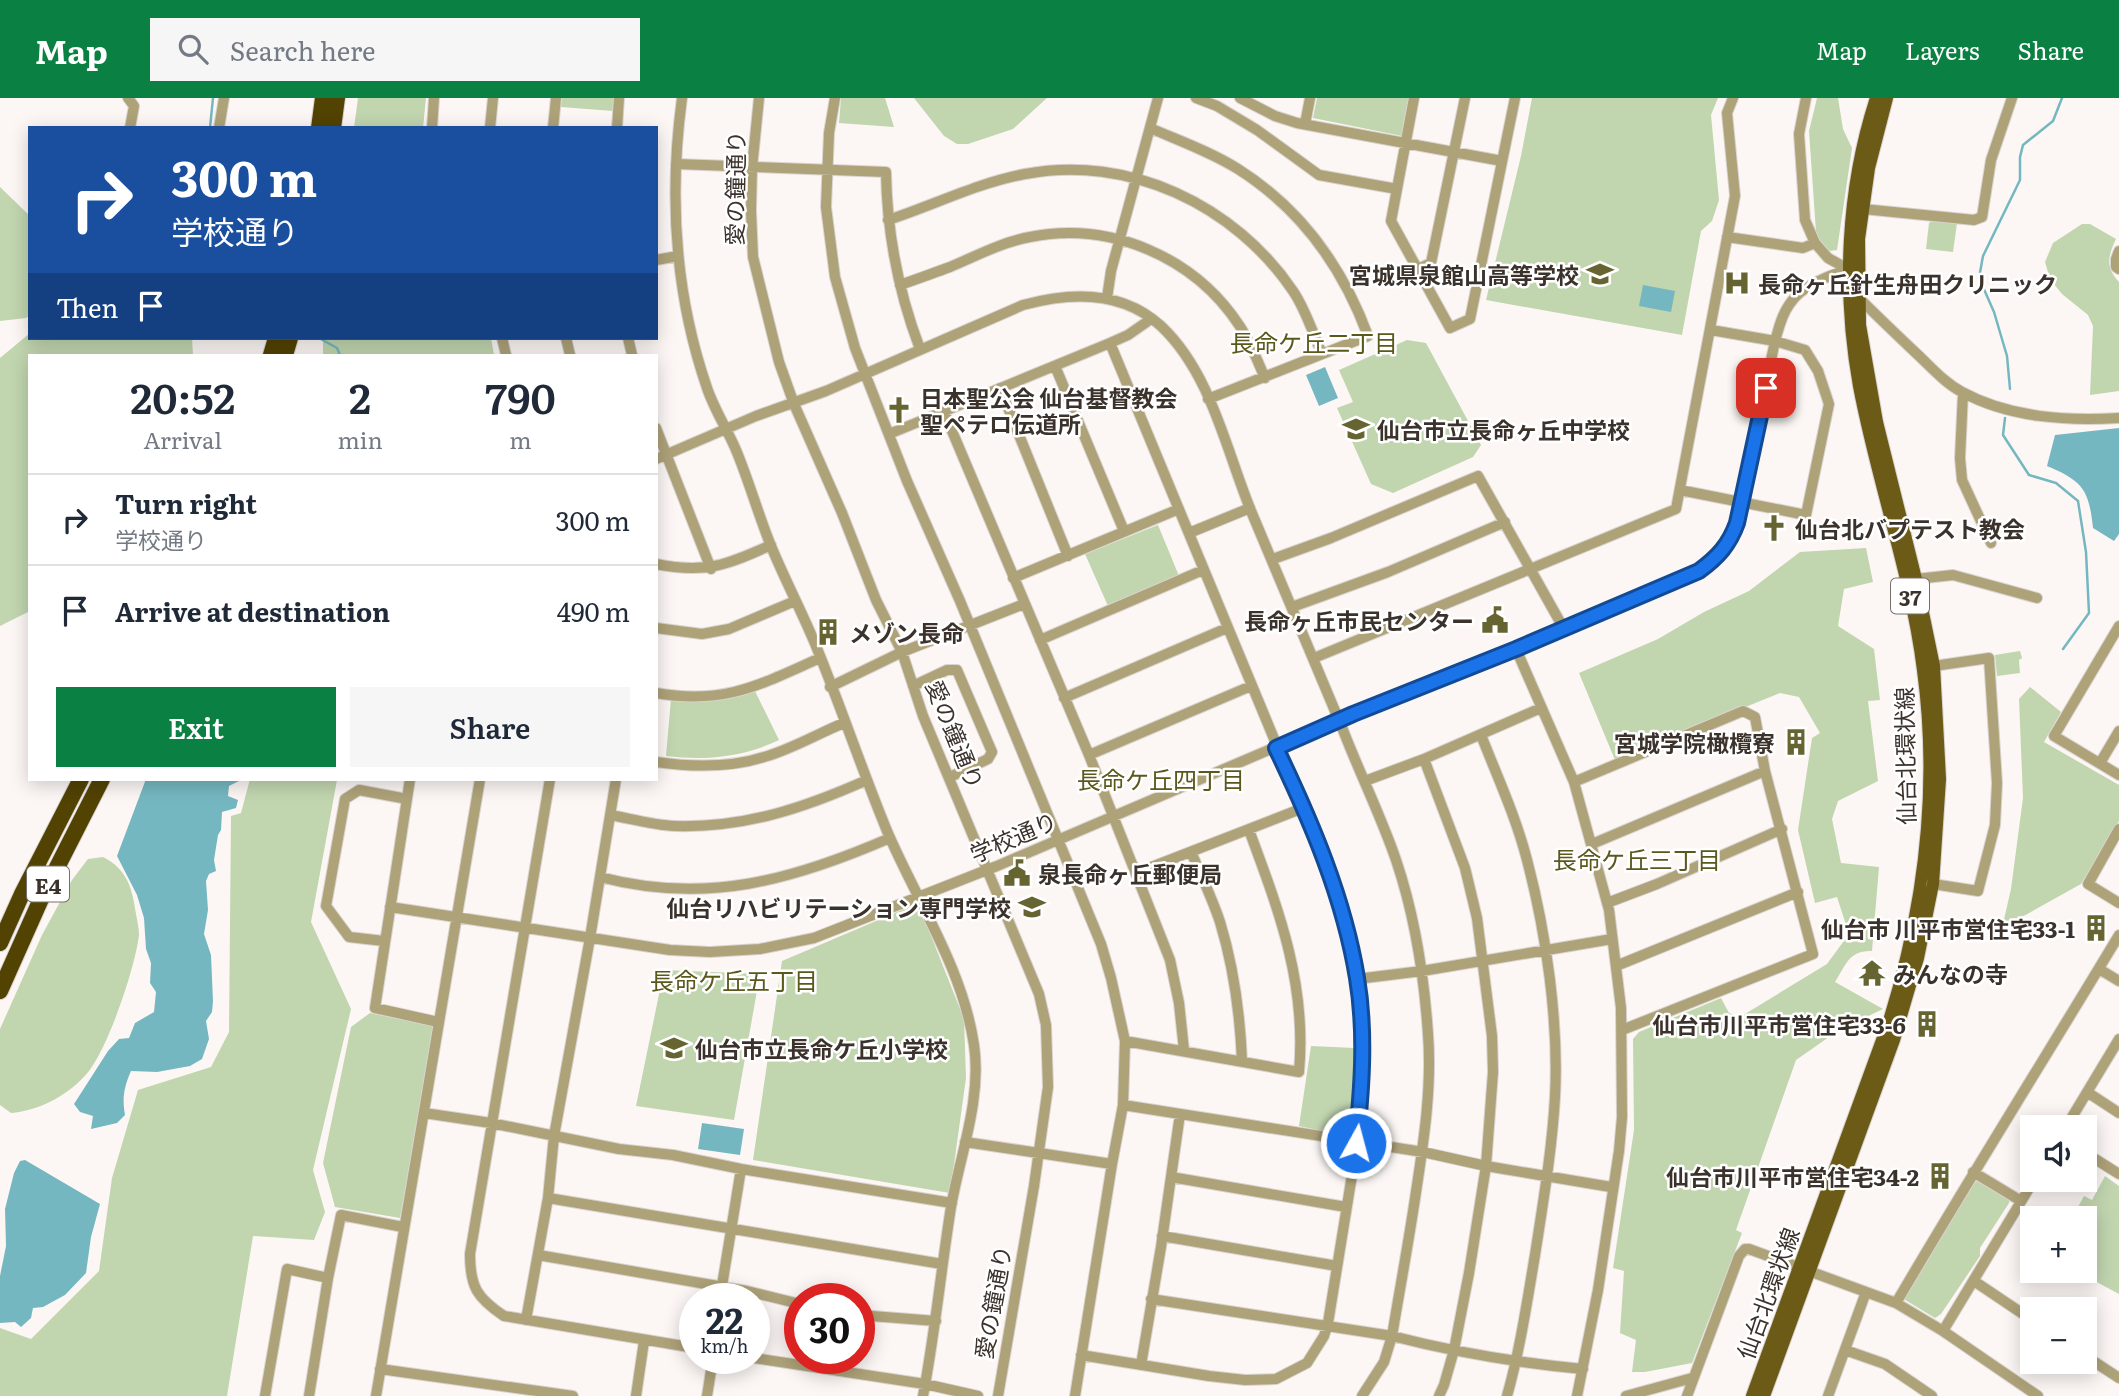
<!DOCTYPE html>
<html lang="en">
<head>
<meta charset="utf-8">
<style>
  :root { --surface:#fff; --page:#f6f6f7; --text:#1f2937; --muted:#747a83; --line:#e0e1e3; --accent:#0b8043 }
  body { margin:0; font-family:Literata,"Noto Sans JP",serif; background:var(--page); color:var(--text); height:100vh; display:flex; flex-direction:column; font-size:26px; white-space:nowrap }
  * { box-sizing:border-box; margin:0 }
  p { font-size:23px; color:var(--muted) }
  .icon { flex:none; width:38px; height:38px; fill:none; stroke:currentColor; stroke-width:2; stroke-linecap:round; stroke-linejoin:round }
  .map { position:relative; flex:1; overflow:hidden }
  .details { position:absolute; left:28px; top:256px; width:630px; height:427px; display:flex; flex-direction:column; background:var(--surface); border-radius:0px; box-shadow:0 4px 18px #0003 }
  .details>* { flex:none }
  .banner { position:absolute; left:28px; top:28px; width:630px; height:214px; border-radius:0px; box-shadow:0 4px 18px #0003; background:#1a4fa0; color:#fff; overflow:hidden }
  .buttons { position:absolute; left:2020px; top:1017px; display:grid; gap:14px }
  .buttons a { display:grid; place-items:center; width:77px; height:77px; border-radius:0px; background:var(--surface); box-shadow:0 4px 18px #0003; font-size:35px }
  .speed { position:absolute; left:679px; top:1185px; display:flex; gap:14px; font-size:35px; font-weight:700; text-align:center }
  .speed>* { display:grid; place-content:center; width:91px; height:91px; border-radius:50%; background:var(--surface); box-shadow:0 4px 18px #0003; line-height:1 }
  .speed small { font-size:18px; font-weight:400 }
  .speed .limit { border:10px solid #d22; background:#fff; color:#111 }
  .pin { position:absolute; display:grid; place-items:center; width:60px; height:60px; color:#fff; margin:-30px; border-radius:14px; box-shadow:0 4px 10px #0006 }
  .me { position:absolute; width:77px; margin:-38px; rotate:7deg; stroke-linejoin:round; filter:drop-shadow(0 0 5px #0008) }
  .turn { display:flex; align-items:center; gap:24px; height:147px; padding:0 28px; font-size:32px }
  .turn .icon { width:91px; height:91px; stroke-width:2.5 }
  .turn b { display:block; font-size:49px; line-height:60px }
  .then { display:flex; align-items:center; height:66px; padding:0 28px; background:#0003; gap:14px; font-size:26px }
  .eta { display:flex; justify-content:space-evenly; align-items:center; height:119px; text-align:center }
  .eta b { font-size:42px; font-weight:600; line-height:49px }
  .button { display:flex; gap:14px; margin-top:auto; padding:14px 28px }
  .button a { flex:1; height:80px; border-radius:0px; background:var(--accent); color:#fff; font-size:28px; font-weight:600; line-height:80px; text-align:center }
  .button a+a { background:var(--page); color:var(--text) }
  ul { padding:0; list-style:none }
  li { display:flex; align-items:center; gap:21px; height:91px; padding:0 28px; border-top:2px solid var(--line) }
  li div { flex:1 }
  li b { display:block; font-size:26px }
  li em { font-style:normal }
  header { display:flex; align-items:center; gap:42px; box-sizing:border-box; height:98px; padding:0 35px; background:var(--accent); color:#fff }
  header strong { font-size:33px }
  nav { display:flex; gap:38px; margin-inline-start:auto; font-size:24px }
  .search { width:490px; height:63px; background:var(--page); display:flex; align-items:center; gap:18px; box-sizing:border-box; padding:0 24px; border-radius:0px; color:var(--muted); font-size:26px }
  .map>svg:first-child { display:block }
  .green { fill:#c1d5af }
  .water { fill:#75b7c1 }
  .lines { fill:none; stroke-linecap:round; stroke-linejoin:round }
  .stream { stroke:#75b7c1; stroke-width:2.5 }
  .minor-casing { stroke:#d9d4d0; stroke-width:12 }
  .major-casing { stroke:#d9d4d0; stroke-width:14 }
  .highway-casing { stroke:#d9d4d0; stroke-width:18 }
  .minor { stroke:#aea279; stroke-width:10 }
  .major { stroke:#6c5b16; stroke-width:12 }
  .highway { stroke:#524303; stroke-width:16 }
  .route-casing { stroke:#114b97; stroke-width:18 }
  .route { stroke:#1a73e8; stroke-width:12 }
  .labels { text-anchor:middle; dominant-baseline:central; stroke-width:5; stroke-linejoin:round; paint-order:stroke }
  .shield { fill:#fff; stroke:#76706b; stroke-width:2 }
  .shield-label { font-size:21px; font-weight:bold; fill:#3b322c }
  .street-label { font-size:23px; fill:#3b322c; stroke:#fff }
  .poi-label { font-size:23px; font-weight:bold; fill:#3b322c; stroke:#fff; text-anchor:start }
  .neighbourhood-label { font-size:24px; fill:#5b581c; stroke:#fff }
</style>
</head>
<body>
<header>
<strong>Map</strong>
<div class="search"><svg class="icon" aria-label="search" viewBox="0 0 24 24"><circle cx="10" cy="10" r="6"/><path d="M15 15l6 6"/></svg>Search here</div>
<nav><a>Map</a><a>Layers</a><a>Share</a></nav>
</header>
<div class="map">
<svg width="2119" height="1298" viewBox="0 0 2119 1298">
  <rect width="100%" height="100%" fill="#fcf7f4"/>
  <path class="green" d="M358 0H426L423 30H354Z
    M562 0H615L613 13 561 9Z
    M841 0H885L894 29 839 25Z
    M914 0H1047L1013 31 968 46H957L944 38Z
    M1317 0H1409L1402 38 1313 20Z
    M1532 0H1718L1711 17 1719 102 1712 123 1701 133 1682 237 1486 202 1521 58Z
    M1817 0H1838L1843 31 1852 50 1837 152 1829 153 1820 144 1816 134 1809 33Z
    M0 89 30 118V217L26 220 0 223Z
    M1935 122 1957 125 1953 154 1926 151 1929 125Z
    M2082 126H2090L2116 141C2108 158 2105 169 2119 184V293L2090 297 2093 228 2088 217 2062 196 2050 181 2045 164 2053 145Z
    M30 235V240H192L193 257H30V513L0 528V260Z
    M323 240H491L494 257H323Z
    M1407 242 1426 245 1481 347 1473 359 1393 395 1371 386 1337 310 1353 304 1339 272Z
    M1158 427 1179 478 1108 508 1085 456Z
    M1866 450 1873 484 1844 491 1838 528 1874 551 1880 602 1868 603 1878 683 1838 703 1832 721 1841 765 1879 769 1872 853C1849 852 1846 867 1835 884L1883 911 1839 932 1796 962 1736 1132 1742 1135 1692 1265 1645 1274H1632L1636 1242 1620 1235 1624 1173 1613 1170 1634 1032 1633 941 1639 934 1721 900 1729 915 1740 919 1827 866 1849 836 1837 799 1815 805 1798 732 1812 640 1820 635 1799 599 1780 595 1615 662 1579 575 1658 541 1704 514 1749 493 1800 454Z
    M2020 553 2022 560 2019 562 2020 575 1997 578 1995 557Z
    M2030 589 2061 614 2044 644 2119 687V723L2081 786 2002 830 2011 791 2023 700 2019 601Z
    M755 593 779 642C744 659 704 663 666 658L671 601Z
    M250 681H379L337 682 311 824 351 911 313 1072 325 1114 314 1142 253 1138 227 1298H0V1230L31 1241 99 1173 112 1080 138 992 211 969 229 934 231 718 241 715Z
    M103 759C128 772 132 790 136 816 137 822 139 830 139 837 135 870 109 947 89 973 71 996 39 1013 11 1015L0 1007V931L42 837 72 782 88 761Z
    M916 806 918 810H920L964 921 966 980 950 1095 753 1062 782 863Z
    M664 872 760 876 734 1022 636 1008Z
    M370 915 434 928 400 1120 335 1109 323 1065 351 929Z
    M1311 948 1355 950 1357 991 1352 1029 1342 1037 1299 1028Z
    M2105 1078 2119 1088V1196L2076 1173 2084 1172V1120H2072L2084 1098 2092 1102Z
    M1980 1083 2010 1101 2009 1105 1980 1150V1158L1941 1216 1935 1220 1902 1200 1969 1086Z"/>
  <path class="water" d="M1643 187 1675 193 1671 214 1639 208Z
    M1325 269 1338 300 1319 308 1306 277Z
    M2119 330V436L2114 443 2093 430C2089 392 2083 383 2047 368L2055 337Z
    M146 681H243L229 688 228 698 238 702 236 710 222 714 221 732 218 737 214 762 216 773 209 776 206 783 208 812 204 836 211 857 213 903 212 914 206 923 209 941 202 961 190 968 157 974 131 973C124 989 122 1000 125 1017L117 1025 91 1031 93 1018 80 1014 74 1006 108 953 119 941 129 940 135 925 154 914 156 894 150 885 151 865 146 851 144 820 137 797 117 758Z
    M702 1025 744 1031 740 1057 698 1051Z
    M25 1062 100 1106 91 1139 86 1175 65 1197 43 1209 33 1210 31 1220 21 1229 15 1224 0 1225V1178L6 1148 5 1111 14 1075 20 1063Z"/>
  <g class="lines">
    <path class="stream" d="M210 30 213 0
      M319 240 337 250 340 257
      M2010 291 2007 258 1994 214 1979 180 1983 158 2020 82V59L2023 47 2053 23 2062 0
      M2005 320 2003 337 2029 377 2056 385 2078 403 2086 454 2089 515 2063 551"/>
    <defs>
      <path id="minor" d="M128 0 134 8 130 30
        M682 0C669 97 675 197 707 290 714 311 727 331 736 352 749 383 758 416 771 448 785 482 802 514 816 548 841 609 862 672 887 733 917 803 963 871 974 947 982 1001 960 1057 951 1109 941 1172 935 1235 923 1298
        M759 0 752 70 751 113 753 159 779 264 794 306 842 415 876 502 902 554 923 618 1039 896 1046 927 1048 989 1034 1088 998 1298
        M835 0 829 35 826 109 835 179 855 250 907 383 960 503 1101 846 1111 880 1125 943 1123 1007 1112 1066 1075 1298
        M1196 0 1217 8 1257 32 1319 77 1397 91
        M1240 0 1275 18 1297 25 1502 63
        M1414 0 1391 123 1450 230 1470 221 1515 0
        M1806 0 1799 36 1805 122 1815 145 1828 160 1848 171
        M1305 26 1310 0
        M219 30 224 0
        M432 30 434 0
        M490 30 493 0
        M553 30 556 0
        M617 30 619 0
        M1150 30C1180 43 1211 54 1238 71 1301 111 1343 170 1368 238L1208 301
        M676 66 886 74C887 135 898 193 920 251
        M1863 111 1974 122 1982 119 1991 62 2012 0
        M888 122C934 107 977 85 1025 76 1128 56 1235 107 1293 193 1306 212 1313 236 1322 256
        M1727 139 1803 150 1815 145
        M2119 153 2116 161V169L2119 171
        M656 162 678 158
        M1418 171 1431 165 1465 0
        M900 187C917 181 934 175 950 169 976 158 1002 144 1030 139 1111 123 1194 159 1239 227 1250 243 1257 262 1265 280
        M1107 200 1111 173 1158 0
        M1854 200H1859C1878 219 1898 238 1917 256 1932 270 1945 285 1962 294 2010 320 2067 323 2119 320
        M502 240 506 257
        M566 240 570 257
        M628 240 632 257
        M1055 268 1124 433
        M1000 290 1068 458
        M1963 295 1960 360 1962 382 1991 445
        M944 314 1089 657 1170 862 1179 905 1184 952
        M656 330 711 471
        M889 336 1110 245 1128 237 1151 221
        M656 361 756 318 826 293 1023 207C1070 194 1122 192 1161 228 1211 275 1226 352 1251 413 1281 486 1312 559 1343 632 1360 676 1381 718 1396 762 1415 818 1424 877 1428 936 1432 988 1424 1042 1416 1094 1409 1142 1400 1190 1392 1238L1384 1264 1362 1298
        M1680 392 1806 417 1829 306 1818 273 1805 252 1775 243 1711 232
        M1189 435 1250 410
        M1273 461 1331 440 1478 378 1564 531
        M656 466C705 476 727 467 771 447
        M1013 480 1179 411
        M1916 481 1953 477 2037 500
        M1292 509 1388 474 1505 424
        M2119 528 2054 638 2119 677
        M656 530 702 536 729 531 795 503
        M1040 542 1203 472
        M1516 551 1574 684 1609 812 1621 910 1622 1019 1619 1053 1598 1192 1577 1298
        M1314 560 1676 411 1735 98 1727 15 1733 0
        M913 588 947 572H957L992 654 988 661 950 679
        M830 589 902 554 1024 506
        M656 595C725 607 759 587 820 560
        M1064 600 1227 530
        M1481 637C1497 678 1516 719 1527 762 1546 834 1559 924 1555 999 1552 1052 1543 1105 1535 1157 1527 1204 1520 1252 1507 1298
        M1089 657 1251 588
        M1424 661 1465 770 1477 820 1492 938 1493 974 1486 1068 1469 1175 1454 1252 1444 1287 1439 1298
        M656 664C691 669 730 670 764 659 790 652 819 635 844 625
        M2100 665 2119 633
        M410 681 375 910 438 924
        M550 681 470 1156C470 1189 477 1200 504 1218L695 1250
        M1365 683 1424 661 1541 610
        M1574 684 1743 613 1755 619 1765 673 1813 856 1622 932
        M611 717C632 721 654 727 675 728 745 730 804 710 867 682
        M2119 731 2088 786 2119 805
        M1592 746 1765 673
        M1191 754C1201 777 1212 800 1220 824 1234 870 1240 915 1242 963
        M1136 775 1303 710
        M600 779C706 807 793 782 890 740
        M1933 786 1978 793 1995 727 1997 685 1989 560 1934 568
        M1607 805 1657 786 1782 731
        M390 809 670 852 710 854 760 851 814 840 997 768 1353 616 1516 551 1699 473C1718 459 1729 447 1737 425L1775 243C1779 230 1781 218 1789 207 1801 187 1834 175 1856 170
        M384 843 349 839 326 808 345 701 359 692 407 701
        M1616 868 1798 794
        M2099 871 2119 883
        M1357 881 1422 873 1612 841
        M1125 943 1299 974C1307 886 1279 813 1249 732
        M2087 994 2119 1015
        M1123 1007 1423 1054 1486 1068 1611 1089
        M424 1015 491 1025 619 1051 673 1057 741 1071 952 1105
        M2066 1029 2119 941
        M965 1044 1112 1066
        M2084 1054 2119 1076
        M1973 1074 2021 1103
        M1171 1079 1346 1109
        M548 1100 942 1166
        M1162 1138 1337 1168
        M538 1157 747 1193 800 1206
        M1974 1183 2032 1222
        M720 1200 741 1071
        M1151 1201 1392 1238C1454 1254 1519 1265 1583 1271
        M1896 1205C1969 1081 2045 960 2119 837
        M859 1217 936 1223
        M526 1222 548 1100 554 1038 590 840 616 681
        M1943 1233 2034 1082
        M1845 1252 1885 1266 1932 1298
        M1081 1257 1209 1278 1245 1282 1276 1281 1307 1265 1324 1238 1328 1225 1352 1077 1362 995 1357 881 1339 804 1323 759 1110 245
        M2084 1257 2119 1280
        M754 1260 925 1286 978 1298
        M1141 1267 1161 1149 1180 1016
        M380 1271 573 1298
        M265 1298 287 1171 328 1180
        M309 1298 328 1180 341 1117 403 1129
        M376 1298 480 681
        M636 1298 644 1243
        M707 1298 713 1260
        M1626 1298 1692 1280
        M1687 1298 1739 1158 1745 1151H1749L1896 1205 1943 1233 2038 1298
        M1828 1298 1866 1194"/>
      <path id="major" d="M1752 1298 1889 923C1924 810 1939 690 1923 572 1911 476 1877 384 1859 288 1842 193 1846 92 1876 0
        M1764 1298 1894 942 1918 860 1933 786 1940 681 1934 568 1916 481 1877 324 1860 227 1859 141 1869 70 1887 0"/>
      <path id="highway" d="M319 30 323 0
        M333 30 337 0
        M271 257 276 240
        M285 257 290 240
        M0 845 22 796 81 681
        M0 893 41 801 102 681"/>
    </defs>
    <use href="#minor" class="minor-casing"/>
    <use href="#major" class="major-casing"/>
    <use href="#highway" class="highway-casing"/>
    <use href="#minor" class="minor"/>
    <use href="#major" class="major"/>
    <use href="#highway" class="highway"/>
  </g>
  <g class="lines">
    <defs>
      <path id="route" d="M1356 1045C1362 991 1366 934 1357 880 1344 800 1311 723 1276 650L1353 616 1516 551 1699 473C1718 459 1729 447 1737 425L1766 290"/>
    </defs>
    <use href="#route" class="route-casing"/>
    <use href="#route" class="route"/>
  </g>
  <defs>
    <symbol id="school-bare" viewBox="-9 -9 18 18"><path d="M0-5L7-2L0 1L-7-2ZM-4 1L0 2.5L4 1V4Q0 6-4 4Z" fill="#666431" stroke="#fff" stroke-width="2.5" paint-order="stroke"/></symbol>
    <symbol id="hospital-bare" viewBox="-9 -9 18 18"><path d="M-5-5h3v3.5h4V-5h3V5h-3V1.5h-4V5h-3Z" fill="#666431" stroke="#fff" stroke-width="2.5" paint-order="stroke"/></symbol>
    <symbol id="church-bare" viewBox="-9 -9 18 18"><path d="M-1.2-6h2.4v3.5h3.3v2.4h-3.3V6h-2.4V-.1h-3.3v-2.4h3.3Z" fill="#666431" stroke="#fff" stroke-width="2.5" paint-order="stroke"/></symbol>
    <symbol id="civic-bare" viewBox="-9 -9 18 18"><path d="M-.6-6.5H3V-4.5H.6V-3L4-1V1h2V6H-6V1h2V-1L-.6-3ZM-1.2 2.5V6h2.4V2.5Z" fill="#666431" stroke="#fff" stroke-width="2.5" paint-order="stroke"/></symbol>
    <symbol id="building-bare" viewBox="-9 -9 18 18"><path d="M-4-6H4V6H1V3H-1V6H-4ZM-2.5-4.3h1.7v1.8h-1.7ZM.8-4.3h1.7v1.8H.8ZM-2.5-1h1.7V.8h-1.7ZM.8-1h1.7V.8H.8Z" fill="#666431" stroke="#fff" stroke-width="2.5" paint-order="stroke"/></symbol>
    <symbol id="temple-bare" viewBox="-9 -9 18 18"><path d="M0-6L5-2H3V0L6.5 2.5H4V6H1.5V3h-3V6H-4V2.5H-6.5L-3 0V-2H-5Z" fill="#666431" stroke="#fff" stroke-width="2.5" paint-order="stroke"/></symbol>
  </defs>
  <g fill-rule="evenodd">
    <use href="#school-bare" x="1581" y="157" width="38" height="38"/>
    <use href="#hospital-bare" x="1718" y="166" width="38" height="38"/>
    <use href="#church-bare" x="880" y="293" width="38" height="38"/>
    <use href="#school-bare" x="1337" y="312" width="38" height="38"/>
    <use href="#church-bare" x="1755" y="411" width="38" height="38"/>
    <use href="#civic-bare" x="1476" y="503" width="38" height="38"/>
    <use href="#building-bare" x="809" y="515" width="38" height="38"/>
    <use href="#building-bare" x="1777" y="625" width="38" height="38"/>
    <use href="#civic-bare" x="998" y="756" width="38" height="38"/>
    <use href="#school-bare" x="1013" y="790" width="38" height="38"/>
    <use href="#building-bare" x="2077" y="811" width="38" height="38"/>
    <use href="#temple-bare" x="1853" y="856" width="38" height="38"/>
    <use href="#building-bare" x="1908" y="907" width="38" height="38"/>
    <use href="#school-bare" x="655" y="931" width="38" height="38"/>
    <use href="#building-bare" x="1921" y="1059" width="38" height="38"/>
  </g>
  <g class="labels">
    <g class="shield">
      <rect x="1891" y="480.5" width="38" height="35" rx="5"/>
      <rect x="27" y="768.5" width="42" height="35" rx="5"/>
    </g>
    <g class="shield-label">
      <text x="1910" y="498">37</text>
      <text x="48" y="786">E4</text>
    </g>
    <g class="street-label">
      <text transform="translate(734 90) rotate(-89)">愛の鐘通り</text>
      <text transform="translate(956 636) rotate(68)">愛の鐘通り</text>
      <text transform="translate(1904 658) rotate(-91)">仙台北環状線</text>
      <text transform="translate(1013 738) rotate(-23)">学校通り</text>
      <text transform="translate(1767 1195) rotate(-70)">仙台北環状線</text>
      <text transform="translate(992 1204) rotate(-80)">愛の鐘通り</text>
    </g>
    <g class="poi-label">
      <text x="1579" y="176" text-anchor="end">宮城県泉館山高等学校</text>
      <text x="1758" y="185">長命ヶ丘針生舟田クリニック</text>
      <text x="920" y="299">日本聖公会 仙台基督教会<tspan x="920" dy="26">聖ペテロ伝道所</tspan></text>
      <text x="1377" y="331">仙台市立長命ヶ丘中学校</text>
      <text x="1795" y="430">仙台北バプテスト教会</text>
      <text x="1474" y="522" text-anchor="end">長命ヶ丘市民センター</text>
      <text x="849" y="534">メゾン長命</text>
      <text x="1775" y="644" text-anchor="end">宮城学院橄欖寮</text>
      <text x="1038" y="775">泉長命ヶ丘郵便局</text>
      <text x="1011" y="809" text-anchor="end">仙台リハビリテーション専門学校</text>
      <text x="2075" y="830" text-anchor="end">仙台市 川平市営住宅33-1</text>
      <text x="1893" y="875">みんなの寺</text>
      <text x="1906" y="926" text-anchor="end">仙台市川平市営住宅33-6</text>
      <text x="695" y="950">仙台市立長命ケ丘小学校</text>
      <text x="1919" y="1078" text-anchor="end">仙台市川平市営住宅34-2</text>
    </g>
    <g class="neighbourhood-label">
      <text x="1314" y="243">長命ケ丘二丁目</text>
      <text x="1161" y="680">長命ケ丘四丁目</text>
      <text x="1637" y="760">長命ケ丘三丁目</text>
      <text x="734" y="881">長命ケ丘五丁目</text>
    </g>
  </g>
</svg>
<div class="buttons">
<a><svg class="icon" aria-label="sound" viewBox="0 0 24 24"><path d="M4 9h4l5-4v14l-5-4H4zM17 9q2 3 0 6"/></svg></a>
<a>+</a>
<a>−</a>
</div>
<div class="speed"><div>22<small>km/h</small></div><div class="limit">30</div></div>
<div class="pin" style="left:1766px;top:290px;background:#d93025"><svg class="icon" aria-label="arrive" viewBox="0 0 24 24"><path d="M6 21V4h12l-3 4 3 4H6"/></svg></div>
<svg class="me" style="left:1356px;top:1045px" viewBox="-20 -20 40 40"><circle r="17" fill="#1a73e8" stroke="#fff" stroke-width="3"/><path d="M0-11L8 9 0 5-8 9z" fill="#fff"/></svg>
<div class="banner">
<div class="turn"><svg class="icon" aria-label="right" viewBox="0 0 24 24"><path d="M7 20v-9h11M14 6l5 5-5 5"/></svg><div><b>300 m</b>学校通り</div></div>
<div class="then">Then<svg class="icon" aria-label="arrive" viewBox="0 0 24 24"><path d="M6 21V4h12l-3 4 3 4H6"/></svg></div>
</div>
<section class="details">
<div class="eta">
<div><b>20:52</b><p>Arrival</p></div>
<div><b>2</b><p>min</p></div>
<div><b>790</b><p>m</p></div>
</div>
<ul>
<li><svg class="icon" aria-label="right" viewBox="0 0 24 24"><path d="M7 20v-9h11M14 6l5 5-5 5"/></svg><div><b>Turn right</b><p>学校通り</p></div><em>300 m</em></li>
<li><svg class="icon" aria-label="arrive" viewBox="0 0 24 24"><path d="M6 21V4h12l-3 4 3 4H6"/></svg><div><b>Arrive at destination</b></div><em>490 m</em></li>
</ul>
<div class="button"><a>Exit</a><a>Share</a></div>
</section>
</div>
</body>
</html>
